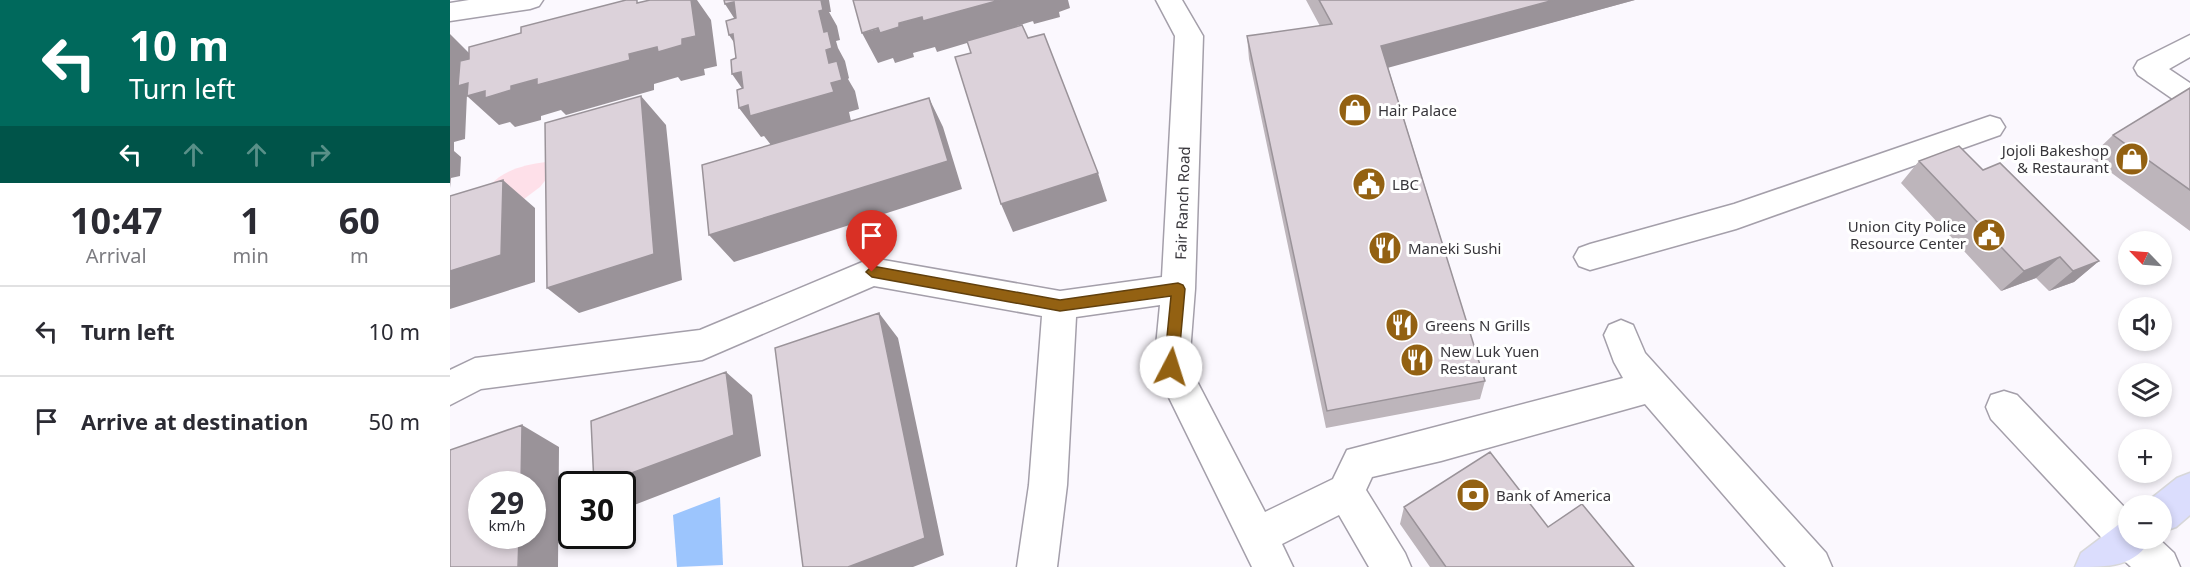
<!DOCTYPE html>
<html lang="en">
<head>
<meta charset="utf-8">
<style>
  :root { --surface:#fff; --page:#f2f2f3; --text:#2b2b33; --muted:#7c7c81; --line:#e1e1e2 }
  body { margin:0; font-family:"Noto Sans",sans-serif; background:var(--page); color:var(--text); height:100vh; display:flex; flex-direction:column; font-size:22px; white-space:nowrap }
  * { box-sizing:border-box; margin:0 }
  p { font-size:20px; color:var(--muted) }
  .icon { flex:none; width:33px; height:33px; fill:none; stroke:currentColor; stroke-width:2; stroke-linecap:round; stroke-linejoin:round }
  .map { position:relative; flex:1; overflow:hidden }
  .side { display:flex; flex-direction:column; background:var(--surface); width:450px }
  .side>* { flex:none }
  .top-card { background:#00695c; color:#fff; overflow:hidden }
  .needle { width:39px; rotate:295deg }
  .buttons { position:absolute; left:1668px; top:231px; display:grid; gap:12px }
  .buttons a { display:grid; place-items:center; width:54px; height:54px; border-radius:50%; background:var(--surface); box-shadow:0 3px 9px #0003; font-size:30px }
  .speed { position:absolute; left:18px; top:471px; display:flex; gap:12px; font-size:30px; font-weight:700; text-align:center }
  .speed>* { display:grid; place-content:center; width:78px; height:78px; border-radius:50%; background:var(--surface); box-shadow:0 3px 9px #0003; line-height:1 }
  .speed small { font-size:15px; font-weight:400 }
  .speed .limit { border:3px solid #111; border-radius:9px; background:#fff; color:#111 }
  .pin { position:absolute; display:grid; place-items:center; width:51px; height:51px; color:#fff; margin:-62px -26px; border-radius:50% 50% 50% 0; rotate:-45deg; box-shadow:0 0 6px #0007 }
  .pin .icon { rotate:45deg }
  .me { position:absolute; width:66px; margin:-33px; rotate:5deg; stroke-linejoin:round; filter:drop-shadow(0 0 4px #0008) }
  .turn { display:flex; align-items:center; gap:21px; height:126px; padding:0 30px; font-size:27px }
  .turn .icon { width:78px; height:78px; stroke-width:2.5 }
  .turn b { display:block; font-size:42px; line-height:51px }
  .lanes { display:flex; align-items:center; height:57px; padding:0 30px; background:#0003; justify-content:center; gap:30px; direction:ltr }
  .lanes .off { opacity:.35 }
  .eta { display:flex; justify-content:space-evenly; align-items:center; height:102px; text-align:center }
  .eta b { font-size:36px; font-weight:700; line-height:42px }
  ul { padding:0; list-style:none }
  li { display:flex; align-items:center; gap:18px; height:90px; padding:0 30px; border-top:2px solid var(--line) }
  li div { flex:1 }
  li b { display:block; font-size:22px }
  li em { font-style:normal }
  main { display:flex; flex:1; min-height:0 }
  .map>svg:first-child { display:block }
  .green { fill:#fee0e9 }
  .water { fill:#9cc5fd }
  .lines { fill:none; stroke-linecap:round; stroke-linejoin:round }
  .minor-casing { stroke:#a49faa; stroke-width:3 }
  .major-casing { stroke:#d7d7d8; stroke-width:3 }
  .minor { fill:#fff; fill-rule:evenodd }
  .major { fill:#dbddfd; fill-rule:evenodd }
  .wall { fill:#bdb5bb }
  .shaded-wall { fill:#9a9399 }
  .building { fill:#dcd2da; stroke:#9a9399; stroke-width:1.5 }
  .route { fill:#936112; stroke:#603f0c; stroke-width:1.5 }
  .labels { text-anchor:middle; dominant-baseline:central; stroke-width:6; stroke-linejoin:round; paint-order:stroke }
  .poi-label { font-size:15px; fill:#38363b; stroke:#fff; text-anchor:start }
  .street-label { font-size:15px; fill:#38363b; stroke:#fff }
</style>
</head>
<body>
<main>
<section class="side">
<div class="top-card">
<div class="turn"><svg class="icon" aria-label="left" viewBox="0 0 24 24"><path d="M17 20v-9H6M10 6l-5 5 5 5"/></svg><div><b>10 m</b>Turn left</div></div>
<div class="lanes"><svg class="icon" aria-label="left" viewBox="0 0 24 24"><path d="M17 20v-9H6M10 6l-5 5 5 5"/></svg><svg class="icon off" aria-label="ahead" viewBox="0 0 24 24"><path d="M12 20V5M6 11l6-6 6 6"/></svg><svg class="icon off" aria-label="ahead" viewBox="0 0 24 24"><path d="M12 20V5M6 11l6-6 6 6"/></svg><svg class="icon off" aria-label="right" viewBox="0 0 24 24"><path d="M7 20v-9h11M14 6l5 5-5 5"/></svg></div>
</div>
<div class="eta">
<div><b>10:47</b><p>Arrival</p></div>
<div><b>1</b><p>min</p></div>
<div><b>60</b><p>m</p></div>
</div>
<ul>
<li><svg class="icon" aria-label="left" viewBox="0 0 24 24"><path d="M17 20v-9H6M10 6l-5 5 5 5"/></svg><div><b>Turn left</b></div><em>10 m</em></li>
<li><svg class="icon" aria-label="arrive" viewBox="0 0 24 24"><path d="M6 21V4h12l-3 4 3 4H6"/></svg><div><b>Arrive at destination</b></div><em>50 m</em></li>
</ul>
</section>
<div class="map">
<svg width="1740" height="567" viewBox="0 0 1740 567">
  <rect width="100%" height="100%" fill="#fbf8fe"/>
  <path class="green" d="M96 162 102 172 90 187 74 199 38 187C54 170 73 165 96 162Z"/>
  <path class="water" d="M270 497 273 565 227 567 223 515Z"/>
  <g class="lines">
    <defs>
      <path id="minor" d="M19 0H93L89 6 80 9 0 21V3Z
        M706 0H732L753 36 745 289 739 366 815 512 883 479 897 450 1173 378 1164 362 1154 335 1159 325 1171 320 1183 325 1195 353 1376 553 1382 567H1336L1195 404 991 461 922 477 916 490 955 553 961 567H919L889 515 832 544 843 567H802L704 367 710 305 626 317 617 485 607 567H567L579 485 592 316 424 286 252 360 31 389 0 405V370L25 358 250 330 422 258 610 291 712 277 725 36Z
        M1740 35V57L1719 69 1740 83V108L1730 104 1688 75 1684 68 1688 61Z
        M1540 116 1550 119 1555 127 1550 135 1286 229 1140 270 1129 266 1124 257 1129 248 1140 244 1284 204Z
        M1554 391 1567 395 1678 511V538H1708L1724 553 1730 567H1681L1664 551 1541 419 1536 407 1541 395Z"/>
      <path id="major" d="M1740 473V515L1726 527 1712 532V506H1697L1698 501 1727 478Z
        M1678 520V538H1701C1686 567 1659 567 1625 567L1631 553 1668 525Z"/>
    </defs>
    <use href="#minor" class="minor-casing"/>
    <use href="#major" class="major-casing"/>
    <use href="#minor" class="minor"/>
    <use href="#major" class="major"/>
  </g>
  <path class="wall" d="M856 0H1185L938 67 1035 381 1030 399 876 428 799 59 797 36 870 26Z
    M1740 88V231L1640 157 1663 135Z
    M1469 161 1533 170 1649 261 1624 282 1599 291 1586 278 1551 291 1451 183Z
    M954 507 1098 527 1184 567H980L950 524Z"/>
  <path class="shaded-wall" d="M241 0H247L261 20 267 66 254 69 255 75 231 81 228 77 204 84V90L116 115 111 110 91 116V120L65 127 60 122 49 125 17 96V94L15 139 4 142V151L11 157 10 176 1 178 0 188V34L20 54 18 83 61 86 232 39Z
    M363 0H379L381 12H379L387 26 390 40 386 41 388 48 395 61 399 78 398 79 405 91 409 109 399 112 401 121 321 145 314 136 311 137 289 108 381 83 374 32Z
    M550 0H576L583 21 567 26V28L487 52 485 47 463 53 464 57 445 63 443 58 428 63 412 33 472 17Z
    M576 0H618L620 8 609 12 610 17 584 24Z
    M1104 0H1185L930 70 931 46Z
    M284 2 295 35 275 4Z
    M283 34 299 65 279 35Z
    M291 72 303 104 282 74Z
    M191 96 216 125 232 280 129 313 97 288Z
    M479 98 493 127 512 189 284 262 259 235Z
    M648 173 657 201 563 232 551 204Z
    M53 180 85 208V282L0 309V271Z
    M1610 257 1586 278 1551 291 1574 271Z
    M1649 261 1624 282 1599 291 1623 271Z
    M429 313 448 338 494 555 463 567H398Z
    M276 372 302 395 311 456 179 507 172 503V484H152Z
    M72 425 109 447 108 567H68L69 536H82V484H71Z"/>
  <path class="building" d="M176 0H187V3L200 0H241L246 36 232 39V45L208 52 207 47 179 54 180 60 87 85V79L61 86V90L35 98V91L17 96 18 83 8 86 10 61 19 59V47L71 33V27Z
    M274 0H371L373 10 369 11 374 32 378 31 382 48 376 50 379 63 387 61 392 80 381 83 384 92 300 116 298 105 289 108 287 90 293 88 291 72 282 74 281 60 286 58 283 34 279 35 276 21 286 18 284 2 275 4Z
    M403 0H550L473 21 472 17 449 23V27L430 33 428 28 412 33Z
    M869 0H1104L931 46 1035 381 877 411 797 36 882 24Z
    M572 25 578 38 594 34 648 173 551 204 505 57 521 53 517 41Z
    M1740 88V190L1663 135Z
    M191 96 204 254 97 288 95 123Z
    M479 98 498 161 259 235 252 165Z
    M1509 146 1533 170 1550 163 1649 261 1623 271 1610 257 1574 271 1469 161Z
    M53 180 51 255 0 271V196Z
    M429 313 475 538 398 567H353L325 348Z
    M276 372 284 435 152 484H144L141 421Z
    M72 425 71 484H32V536H69L68 567H0V450Z
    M1040 452 1098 527 1132 504 1184 567H996L954 507Z"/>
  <path class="route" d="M422 266 610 300 728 283 733 285 735 289 728 367 726 371 721 373 716 371 714 367 721 296 610 311 422 277 416 272Z"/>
  <defs>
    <symbol id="shop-disc" viewBox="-11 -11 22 22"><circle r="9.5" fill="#936112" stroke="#fff"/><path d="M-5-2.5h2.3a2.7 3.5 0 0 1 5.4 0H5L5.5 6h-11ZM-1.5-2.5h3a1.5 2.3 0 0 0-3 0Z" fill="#fff"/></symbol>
    <symbol id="civic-disc" viewBox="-11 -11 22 22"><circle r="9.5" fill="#936112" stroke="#fff"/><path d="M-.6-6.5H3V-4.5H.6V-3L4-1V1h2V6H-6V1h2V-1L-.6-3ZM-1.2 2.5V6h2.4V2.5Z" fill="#fff"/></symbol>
    <symbol id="restaurant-disc" viewBox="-11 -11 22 22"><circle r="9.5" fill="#936112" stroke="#fff"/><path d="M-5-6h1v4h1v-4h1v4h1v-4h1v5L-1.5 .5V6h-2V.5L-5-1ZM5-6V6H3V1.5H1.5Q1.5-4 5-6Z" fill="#fff"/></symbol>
    <symbol id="bank-disc" viewBox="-11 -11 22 22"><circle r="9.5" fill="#936112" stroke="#fff"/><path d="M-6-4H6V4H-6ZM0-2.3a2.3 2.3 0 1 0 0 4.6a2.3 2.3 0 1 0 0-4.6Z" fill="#fff"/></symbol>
  </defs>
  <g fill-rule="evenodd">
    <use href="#shop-disc" x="886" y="91" width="38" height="38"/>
    <use href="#shop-disc" x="1663" y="140" width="38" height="38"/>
    <use href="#civic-disc" x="900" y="165" width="38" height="38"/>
    <use href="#civic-disc" x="1520" y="216" width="38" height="38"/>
    <use href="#restaurant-disc" x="916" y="229" width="38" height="38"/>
    <use href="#restaurant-disc" x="933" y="306" width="38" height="38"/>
    <use href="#restaurant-disc" x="948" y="341" width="38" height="38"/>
    <use href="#bank-disc" x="1004" y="476" width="38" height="38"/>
  </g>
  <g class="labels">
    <g class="poi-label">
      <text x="928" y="110">Hair Palace</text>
      <text x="1659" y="150" text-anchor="end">Jojoli Bakeshop<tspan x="1659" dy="17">&amp; Restaurant</tspan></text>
      <text x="942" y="184">LBC</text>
      <text x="1516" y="226" text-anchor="end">Union City Police<tspan x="1516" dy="17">Resource Center</tspan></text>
      <text x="958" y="248">Maneki Sushi</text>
      <text x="975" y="325">Greens N Grills</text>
      <text x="990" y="351">New Luk Yuen<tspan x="990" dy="17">Restaurant</tspan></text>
      <text x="1046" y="495">Bank of America</text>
    </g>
    <g class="street-label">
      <text transform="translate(732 203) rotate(-88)">Fair Ranch Road</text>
    </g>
  </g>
</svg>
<div class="buttons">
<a><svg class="needle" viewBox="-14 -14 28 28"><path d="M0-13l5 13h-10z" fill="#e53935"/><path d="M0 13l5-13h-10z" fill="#7c7c81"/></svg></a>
<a><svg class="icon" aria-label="sound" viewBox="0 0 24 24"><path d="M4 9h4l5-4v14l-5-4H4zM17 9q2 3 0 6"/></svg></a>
<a><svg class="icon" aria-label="layers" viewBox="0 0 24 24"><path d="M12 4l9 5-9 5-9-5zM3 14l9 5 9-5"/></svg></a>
<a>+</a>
<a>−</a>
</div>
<div class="speed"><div>29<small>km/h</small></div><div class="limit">30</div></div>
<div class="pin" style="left:422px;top:272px;background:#d93025"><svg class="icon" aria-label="arrive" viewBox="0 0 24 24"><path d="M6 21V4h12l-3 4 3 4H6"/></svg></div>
<svg class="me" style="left:721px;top:367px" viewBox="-20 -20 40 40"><circle r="19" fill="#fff"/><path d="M0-13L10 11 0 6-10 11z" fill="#936112"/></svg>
</div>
</main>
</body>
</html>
